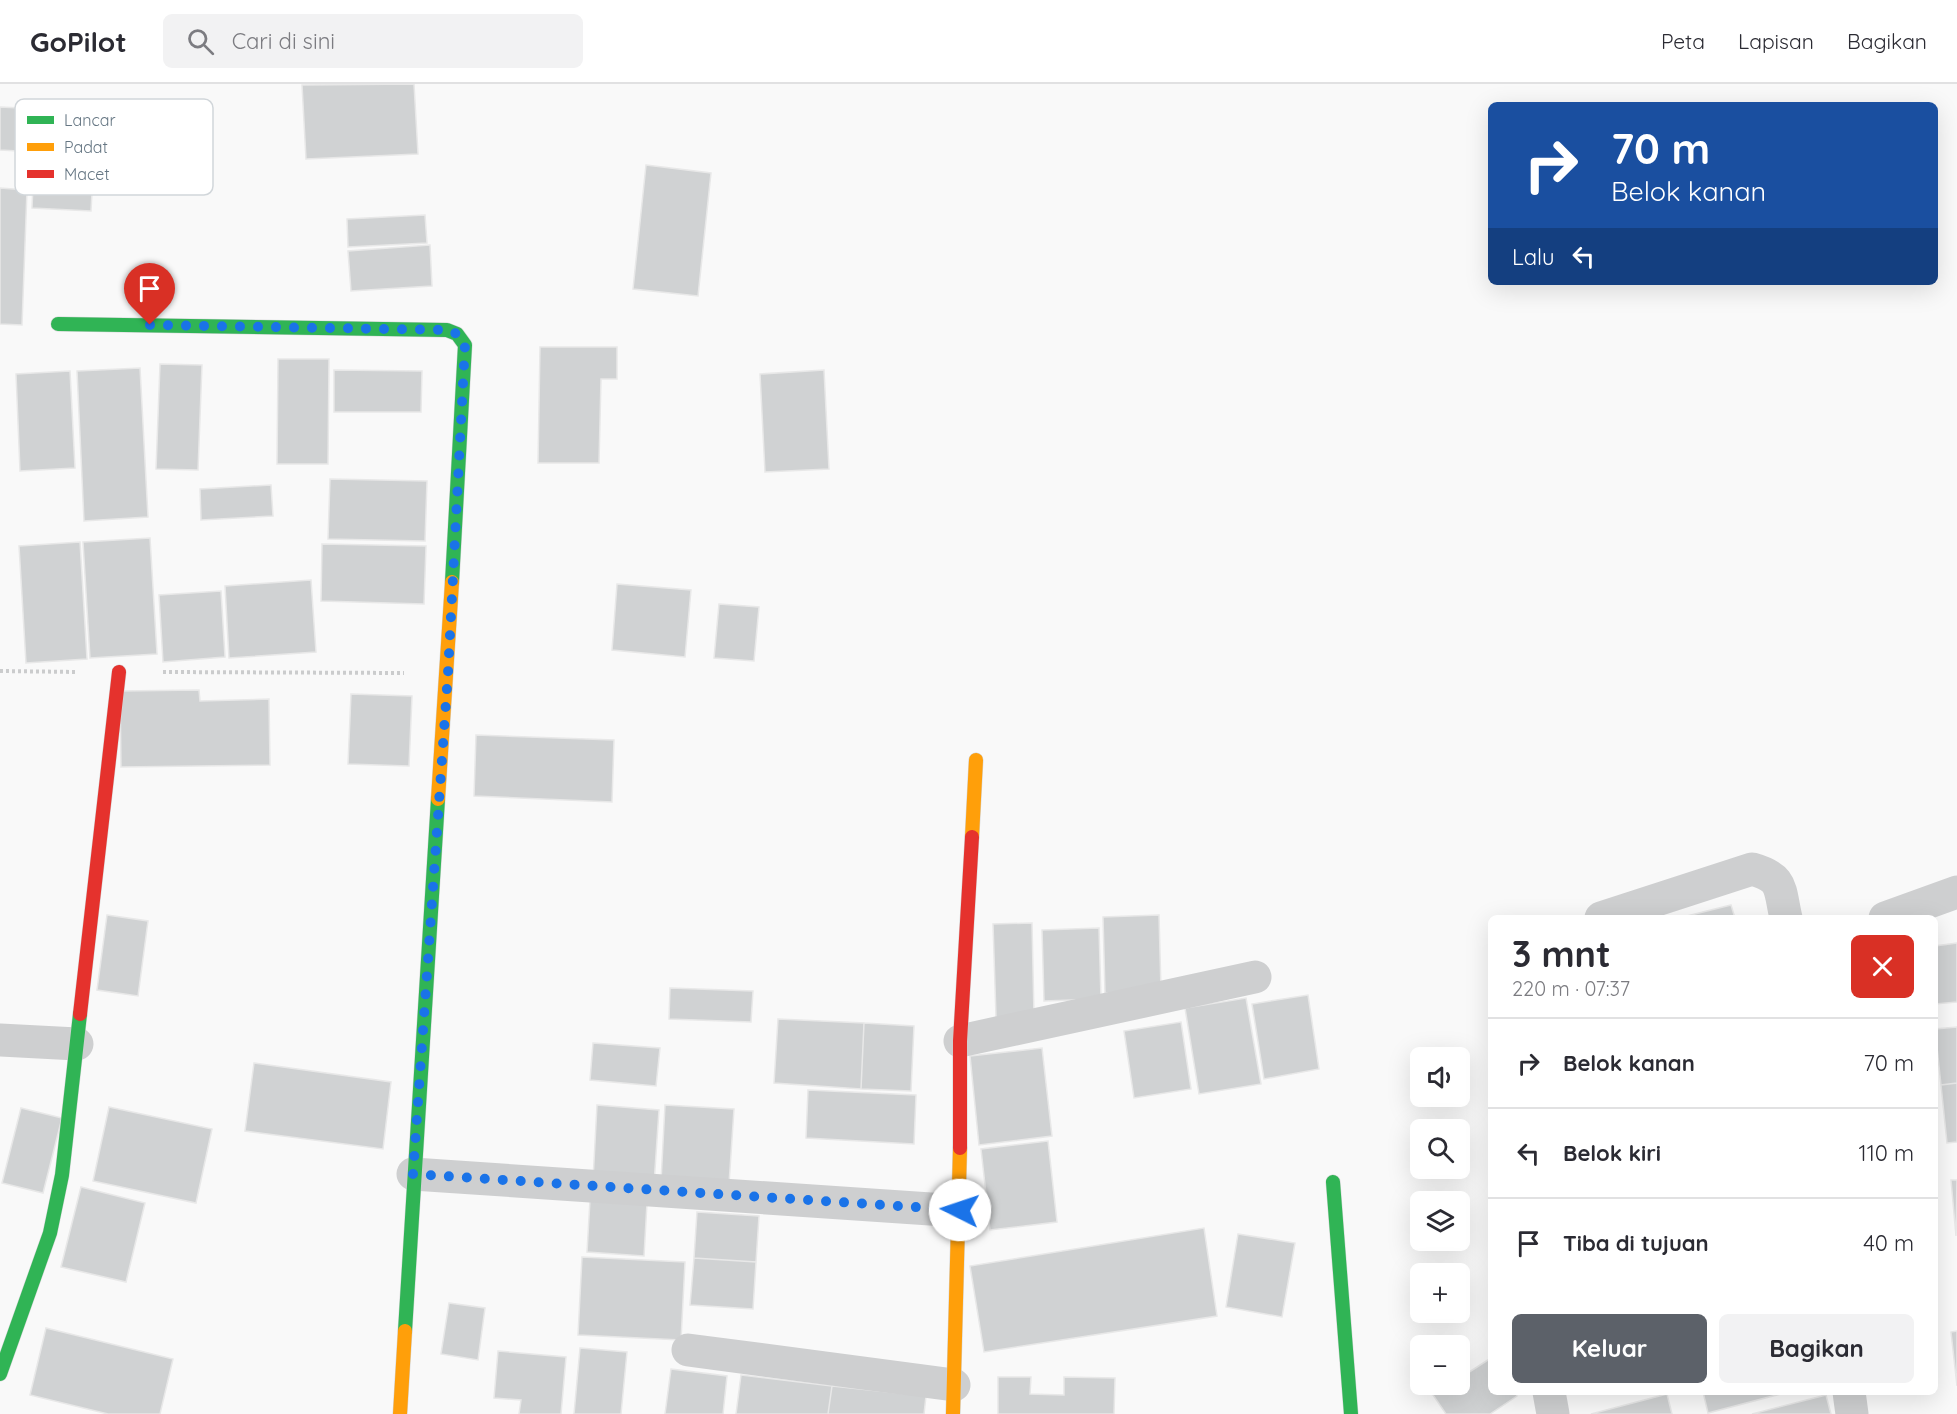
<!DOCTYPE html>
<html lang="id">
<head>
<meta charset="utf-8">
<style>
  :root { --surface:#fff; --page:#f2f2f3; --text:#2b2b33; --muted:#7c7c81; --line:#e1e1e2; --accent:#5c6169 }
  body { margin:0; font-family:Quicksand,sans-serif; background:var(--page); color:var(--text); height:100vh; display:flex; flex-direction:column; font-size:22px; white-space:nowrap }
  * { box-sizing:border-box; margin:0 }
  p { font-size:20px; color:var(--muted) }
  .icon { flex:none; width:33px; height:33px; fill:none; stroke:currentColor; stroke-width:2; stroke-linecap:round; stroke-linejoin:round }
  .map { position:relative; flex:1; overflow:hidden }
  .side { position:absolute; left:1488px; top:831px; width:450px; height:480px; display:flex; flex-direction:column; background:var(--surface); border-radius:9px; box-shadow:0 6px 24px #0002 }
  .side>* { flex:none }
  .guide { position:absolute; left:1488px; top:18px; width:450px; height:183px; border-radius:9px; box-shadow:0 6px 24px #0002; background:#1a4fa0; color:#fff; overflow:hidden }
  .fabs { position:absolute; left:1410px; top:963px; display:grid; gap:12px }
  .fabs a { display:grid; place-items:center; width:60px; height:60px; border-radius:9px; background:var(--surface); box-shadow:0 6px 24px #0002; font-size:30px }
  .pin { position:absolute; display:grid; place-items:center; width:51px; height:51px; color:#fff; margin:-62px -26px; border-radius:50% 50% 50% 0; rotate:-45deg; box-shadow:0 0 6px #0007 }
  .pin .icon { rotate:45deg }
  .me { position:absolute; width:66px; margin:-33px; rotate:274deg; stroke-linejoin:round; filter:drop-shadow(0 0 4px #0008) }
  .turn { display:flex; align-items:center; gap:21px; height:126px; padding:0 24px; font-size:27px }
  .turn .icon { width:78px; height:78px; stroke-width:2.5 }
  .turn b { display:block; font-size:42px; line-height:51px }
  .then { display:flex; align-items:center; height:57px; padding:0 24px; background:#0003; gap:12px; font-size:22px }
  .round { display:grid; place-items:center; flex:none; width:63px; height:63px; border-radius:9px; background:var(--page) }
  .headline { display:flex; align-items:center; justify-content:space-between; height:102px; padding:0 24px }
  h1 { font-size:36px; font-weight:700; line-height:45px }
  .cta { display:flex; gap:12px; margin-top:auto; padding:12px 24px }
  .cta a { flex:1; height:69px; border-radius:9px; background:var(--accent); color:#fff; font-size:24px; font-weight:700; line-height:69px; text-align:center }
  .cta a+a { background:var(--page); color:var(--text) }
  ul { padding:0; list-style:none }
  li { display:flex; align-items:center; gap:18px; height:90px; padding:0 24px; border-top:2px solid var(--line) }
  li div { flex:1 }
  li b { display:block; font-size:22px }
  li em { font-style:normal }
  header { display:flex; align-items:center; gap:36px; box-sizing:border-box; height:84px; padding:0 30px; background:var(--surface); border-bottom:2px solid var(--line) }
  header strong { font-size:28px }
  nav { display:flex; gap:33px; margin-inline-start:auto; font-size:21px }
  .search { width:420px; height:54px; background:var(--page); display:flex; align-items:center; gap:15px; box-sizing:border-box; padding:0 21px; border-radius:9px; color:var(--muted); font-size:22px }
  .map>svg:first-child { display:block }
  .building { fill:#d0d2d3; stroke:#e8e8e8; stroke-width:1.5 }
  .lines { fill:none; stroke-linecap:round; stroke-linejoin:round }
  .fast-casing { stroke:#d5d6d7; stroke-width:15 }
  .slow-casing { stroke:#d5d6d7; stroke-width:15 }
  .jam-casing { stroke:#d5d6d7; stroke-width:15 }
  .path { stroke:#cbcccd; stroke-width:4; stroke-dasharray:3 3; stroke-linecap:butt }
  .street { stroke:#cecfd0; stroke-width:33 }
  .fast { stroke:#30b455; stroke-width:14 }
  .slow { stroke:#ff9f0a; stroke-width:14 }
  .jam { stroke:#e5322d; stroke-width:14 }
  .route { stroke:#1a73e8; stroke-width:10; stroke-dasharray:0 18 }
  .key { fill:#fff; stroke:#d1d6da; stroke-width:1.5 }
  .key-label { font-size:16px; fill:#657683 }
</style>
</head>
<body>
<header>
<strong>GoPilot</strong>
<div class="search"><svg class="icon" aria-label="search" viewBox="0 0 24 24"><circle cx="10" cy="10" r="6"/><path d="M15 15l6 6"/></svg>Cari di sini</div>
<nav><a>Peta</a><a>Lapisan</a><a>Bagikan</a></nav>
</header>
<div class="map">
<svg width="1957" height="1330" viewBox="0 0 1957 1330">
  <rect width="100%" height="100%" fill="#f9f9f9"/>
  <path class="building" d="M414 0 418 70 306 75 302 1Z
    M0 23 21 24 18 67 0 66Z
    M36 29 96 32 91 127 32 124Z
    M646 81 711 89 698 212 633 205Z
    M0 104 27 106 22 241 0 240Z
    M425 131 427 159 348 163 347 135Z
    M430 161 432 202 351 207 348 167Z
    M540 263H617V295H601L599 379H538Z
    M278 275H329L328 380H277Z
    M160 280 202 281 198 386 156 385Z
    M140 284 148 433 84 437 77 287Z
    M334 286 422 287 421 328H334Z
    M824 286 829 385 765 388 760 290Z
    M70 287 75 384 20 387 16 290Z
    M330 395 427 397 425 457 328 455Z
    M271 401 273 432 201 436 200 405Z
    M150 454 157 570 90 574 83 458Z
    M80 458 87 575 26 579 19 462Z
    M322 460 426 462 424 520 321 517Z
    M311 496 316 568 229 574 225 502Z
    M617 500 691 506 685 573 612 566Z
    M221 507 225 573 163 578 159 511Z
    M719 520 759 523 754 577 714 574Z
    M199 606 200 617 269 615 270 681 121 683 120 607Z
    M351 610 412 612 409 682 348 680Z
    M476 651 614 656 612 718 474 712Z
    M1731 821 1735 834H1679Z
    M107 831 148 837 138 912 97 906Z
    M1159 831 1161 906 1105 909 1103 833Z
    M1032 839 1034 932 996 933 993 840Z
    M1099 844 1101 915 1044 917 1042 846Z
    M1957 859V918L1935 920V862Z
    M670 904 753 907 751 938 669 935Z
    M1308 911 1319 985 1264 995 1252 920Z
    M1246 914 1261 1000 1199 1010 1185 924Z
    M778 935 864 939 861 1005 774 999Z
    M1181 938 1191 1005 1134 1014 1124 947Z
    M864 939 914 942 911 1007 861 1005Z
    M1957 943V999L1941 1001 1935 945Z
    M593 959 660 964 656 1002 590 996Z
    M1042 964 1052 1052 979 1061 970 972Z
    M254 979 391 998 383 1065 245 1047Z
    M1957 999V1058L1947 1059 1941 1001Z
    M808 1006 916 1011 914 1060 806 1054Z
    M597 1021 659 1026 654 1100 593 1096Z
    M665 1021 734 1025 729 1100 661 1097Z
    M109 1023 212 1045 196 1119 93 1097Z
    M21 1024 62 1034 43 1109 2 1099Z
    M1048 1057 1057 1138 990 1146 981 1065Z
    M1951 1096H1957L1956 1152Z
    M81 1103 145 1119 126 1198 61 1183Z
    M590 1116 647 1119 644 1172 587 1168Z
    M697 1128 759 1132 756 1178 694 1174Z
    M1204 1144 1217 1232 984 1268 970 1182Z
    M1238 1150 1295 1159 1282 1233 1226 1223Z
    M582 1173 685 1178 681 1256 578 1251Z
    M694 1174 756 1178 753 1225 690 1221Z
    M449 1219 485 1224 478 1276 441 1270Z
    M46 1244 173 1275 160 1330H108L30 1311Z
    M1957 1247V1302L1951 1248Z
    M580 1264 627 1268 621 1330H574Z
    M498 1267 566 1273 561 1330H519L521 1316 494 1314Z
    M1491 1274V1308H1515L1517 1312 1490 1330H1446L1433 1311 1449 1300H1460V1294Z
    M671 1285 727 1292 723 1330H665Z
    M741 1291 832 1302 828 1330H736Z
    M998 1293H1031L1030 1310 1064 1311V1293L1115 1294 1114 1330H998Z
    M832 1302 926 1312 924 1330H828Z
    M1703 1308H1788L1708 1329Z
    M1667 1310 1672 1330H1591Z
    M1826 1311 1831 1330H1752Z"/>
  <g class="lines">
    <defs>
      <path id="fast" d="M58 240 447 246 457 250 465 261 452 498
        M1333 1098 1351 1330
        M405 1247 438 715
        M0 1290 50 1149 62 1091 80 930"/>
      <path id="slow" d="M438 715 452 498
        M972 753 976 676
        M400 1330 405 1247
        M953 1330 960 1064"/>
      <path id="jam" d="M80 930 119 588
        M960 1064V957L972 753"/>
    </defs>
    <use href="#fast" class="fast-casing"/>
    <use href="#slow" class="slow-casing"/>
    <use href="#jam" class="jam-casing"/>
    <path class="path" d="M0 587 77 588
      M163 588 404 589"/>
    <path class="street" d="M1601 834 1752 785C1784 794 1779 804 1786 834
      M1885 834 1957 808
      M0 956 77 960
      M960 957 1255 893
      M413 1090 960 1127
      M688 1266 954 1301
      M1549 1308 1553 1330
      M1849 1308 1852 1330"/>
    <use href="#fast" class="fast"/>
    <use href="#slow" class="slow"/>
    <use href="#jam" class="jam"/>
  </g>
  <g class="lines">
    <path class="route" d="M150 241 447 246 457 250 465 261 448 589 413 1090 960 1126"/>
  </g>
  <rect x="15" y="15" width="198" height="96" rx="9" class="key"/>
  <rect x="27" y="32" width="27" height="8" fill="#30b455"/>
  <rect x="27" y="59" width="27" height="8" fill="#ff9f0a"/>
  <rect x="27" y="86" width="27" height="8" fill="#e5322d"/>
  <g class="key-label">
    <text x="64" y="42">Lancar</text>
    <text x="64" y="69">Padat</text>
    <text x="64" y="96">Macet</text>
  </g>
</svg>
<div class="fabs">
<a><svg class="icon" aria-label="sound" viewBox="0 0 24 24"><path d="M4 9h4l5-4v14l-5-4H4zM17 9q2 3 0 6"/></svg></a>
<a><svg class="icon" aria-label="search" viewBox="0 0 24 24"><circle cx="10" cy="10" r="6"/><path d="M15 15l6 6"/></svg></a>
<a><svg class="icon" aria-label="layers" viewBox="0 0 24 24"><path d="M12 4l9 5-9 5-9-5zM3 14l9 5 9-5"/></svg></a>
<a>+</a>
<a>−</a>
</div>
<div class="pin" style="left:150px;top:241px;background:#d93025"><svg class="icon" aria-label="arrive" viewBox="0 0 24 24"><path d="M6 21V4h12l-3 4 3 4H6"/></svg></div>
<svg class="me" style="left:960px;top:1126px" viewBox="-20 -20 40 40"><circle r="19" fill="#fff"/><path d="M0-13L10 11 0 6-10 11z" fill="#1a73e8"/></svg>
<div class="guide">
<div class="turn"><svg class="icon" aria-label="right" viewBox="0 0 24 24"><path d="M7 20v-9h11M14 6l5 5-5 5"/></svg><div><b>70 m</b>Belok kanan</div></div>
<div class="then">Lalu<svg class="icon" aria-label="left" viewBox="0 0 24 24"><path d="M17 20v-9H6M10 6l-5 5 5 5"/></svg></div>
</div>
<section class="side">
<div class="headline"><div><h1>3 mnt</h1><p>220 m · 07:37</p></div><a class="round" style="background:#d93025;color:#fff"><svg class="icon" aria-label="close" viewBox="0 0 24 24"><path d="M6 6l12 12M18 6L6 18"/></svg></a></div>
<ul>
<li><svg class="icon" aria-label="right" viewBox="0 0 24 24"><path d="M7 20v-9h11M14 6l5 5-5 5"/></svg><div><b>Belok kanan</b></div><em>70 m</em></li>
<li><svg class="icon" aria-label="left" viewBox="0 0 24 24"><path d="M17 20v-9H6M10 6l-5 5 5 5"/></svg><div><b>Belok kiri</b></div><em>110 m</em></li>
<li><svg class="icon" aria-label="arrive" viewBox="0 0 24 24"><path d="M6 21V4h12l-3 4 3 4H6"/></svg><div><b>Tiba di tujuan</b></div><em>40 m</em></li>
</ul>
<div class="cta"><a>Keluar</a><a>Bagikan</a></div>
</section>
</div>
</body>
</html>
